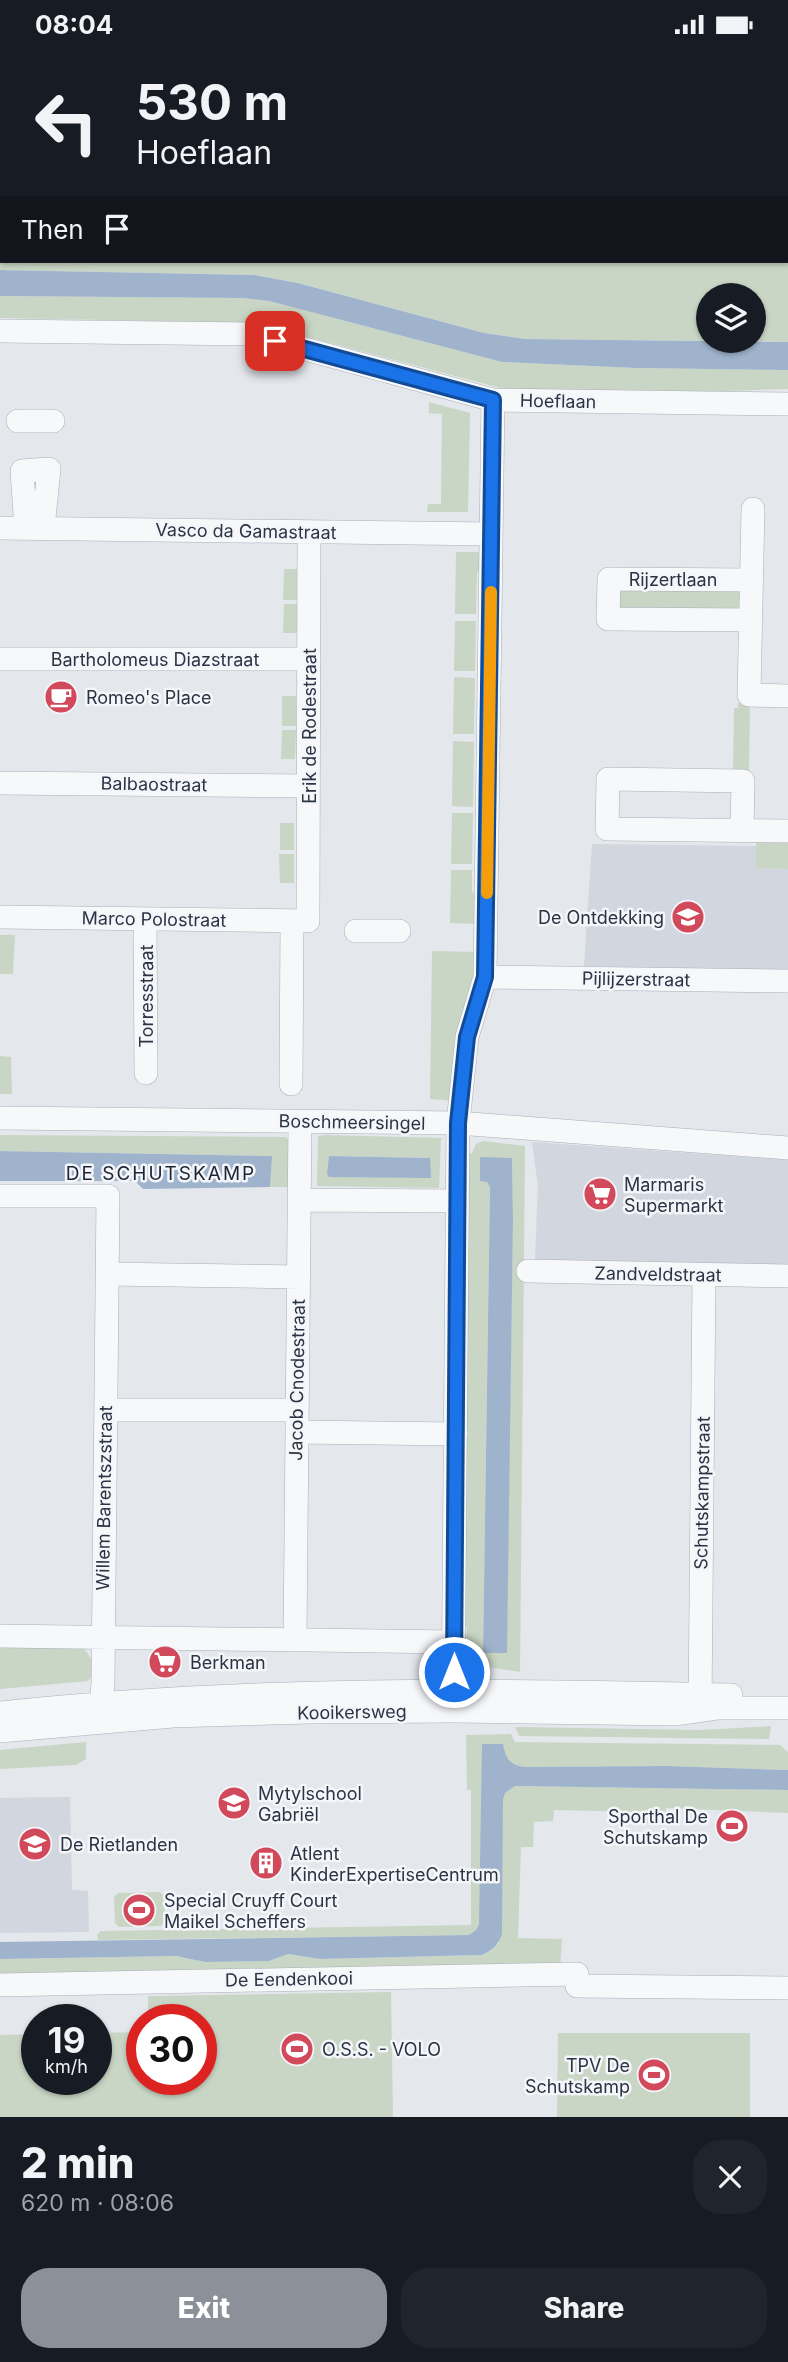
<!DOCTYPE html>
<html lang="en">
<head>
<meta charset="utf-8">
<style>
  :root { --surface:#171b24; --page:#20242c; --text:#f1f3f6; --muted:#9ea1a6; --accent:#8c9099 }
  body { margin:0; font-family:Inter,sans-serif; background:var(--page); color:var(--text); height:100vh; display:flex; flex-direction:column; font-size:26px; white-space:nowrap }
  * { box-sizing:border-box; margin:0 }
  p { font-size:23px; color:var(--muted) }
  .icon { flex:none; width:38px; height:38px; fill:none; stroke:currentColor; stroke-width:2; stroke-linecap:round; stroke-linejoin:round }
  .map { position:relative; height:2068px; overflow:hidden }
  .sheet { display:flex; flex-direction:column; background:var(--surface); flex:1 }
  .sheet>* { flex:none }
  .guide { position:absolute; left:0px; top:0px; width:789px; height:214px; box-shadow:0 2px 5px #0004; background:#171b24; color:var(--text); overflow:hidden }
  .buttons { position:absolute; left:696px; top:234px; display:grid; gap:14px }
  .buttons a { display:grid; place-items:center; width:70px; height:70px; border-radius:50%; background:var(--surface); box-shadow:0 2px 5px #0004; font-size:35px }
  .speed { position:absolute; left:21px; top:1955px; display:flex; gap:14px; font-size:35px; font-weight:700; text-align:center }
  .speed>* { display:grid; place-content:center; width:91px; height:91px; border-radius:50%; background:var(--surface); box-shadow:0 2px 5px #0004; line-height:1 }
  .speed small { font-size:18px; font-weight:400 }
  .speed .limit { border:10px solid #d22; background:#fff; color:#111 }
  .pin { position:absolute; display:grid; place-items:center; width:60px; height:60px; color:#fff; margin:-30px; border-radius:14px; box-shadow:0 4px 10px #0006 }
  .me { position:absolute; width:77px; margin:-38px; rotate:0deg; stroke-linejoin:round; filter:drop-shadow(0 0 5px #0008) }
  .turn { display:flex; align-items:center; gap:24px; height:147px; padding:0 21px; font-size:32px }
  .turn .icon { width:91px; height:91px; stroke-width:2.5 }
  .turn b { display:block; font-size:49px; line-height:60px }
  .then { display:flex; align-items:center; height:66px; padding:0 21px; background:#0003; gap:14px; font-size:26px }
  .round { display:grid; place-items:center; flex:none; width:74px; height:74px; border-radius:28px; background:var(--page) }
  .overview { display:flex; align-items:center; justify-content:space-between; height:119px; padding:0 21px }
  h1 { font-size:42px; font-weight:800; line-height:52px }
  .cta { display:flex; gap:14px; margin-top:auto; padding:14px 21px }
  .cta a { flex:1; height:80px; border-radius:28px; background:var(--accent); color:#fff; font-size:28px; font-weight:800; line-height:80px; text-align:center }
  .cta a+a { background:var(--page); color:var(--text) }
  .status { display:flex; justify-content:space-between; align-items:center; height:49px; padding:0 35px; background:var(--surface); direction:ltr }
  .status svg { height:19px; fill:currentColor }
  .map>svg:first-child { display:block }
  .built { fill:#d2d6de }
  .green { fill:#c9d6c5; fill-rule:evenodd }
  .water { fill:#9fb4cc }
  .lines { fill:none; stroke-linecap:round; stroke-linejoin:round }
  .minor-casing { stroke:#a9aeb7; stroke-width:24 }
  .major-casing { stroke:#a3abb8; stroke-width:32 }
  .minor { stroke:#f7f8fa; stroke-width:23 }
  .major { stroke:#fff; stroke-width:30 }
  .route-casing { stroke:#114b97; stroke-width:18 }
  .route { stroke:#1a73e8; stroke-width:12 }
  .slow { stroke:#f59e0b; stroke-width:12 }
  .labels { text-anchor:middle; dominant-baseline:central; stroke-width:5; stroke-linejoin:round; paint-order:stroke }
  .street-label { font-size:18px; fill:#2b3445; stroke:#f4f6f9 }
  .poi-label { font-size:18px; fill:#2b3445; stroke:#f4f6f9; text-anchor:start }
  .neighbourhood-label { font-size:19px; letter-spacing:2px; fill:#1d2536; stroke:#f4f6f9 }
</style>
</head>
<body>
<div class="status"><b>08:04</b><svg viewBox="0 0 49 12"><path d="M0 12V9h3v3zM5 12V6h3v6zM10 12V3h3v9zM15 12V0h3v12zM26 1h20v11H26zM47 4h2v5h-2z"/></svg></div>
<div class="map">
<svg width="788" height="2068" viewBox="0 0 788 2068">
  <rect width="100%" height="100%" fill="#e4e7ec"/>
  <path class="built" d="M592 795 756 797 757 819 788 820V922L584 917Z
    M532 1093 788 1111V1234L534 1231 538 1137Z
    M70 1748 72 1841 88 1842 89 1883 0 1884V1749Z"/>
  <path class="green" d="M0 0 164 2H2V212H788V56V293L748 292H754V247H709V292L525 290 484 284 299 234 254 226 0 221Z
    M0 247 242 249 269 252 502 313 636 319 788 321V340L664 344 504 340 255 274 0 269Z
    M429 353 470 364 468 463H427L428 455H441L442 365 429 364Z
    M456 503H482L481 519 477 524 476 565H455Z
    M284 520H298V551H283Z
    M619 540 741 541 740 563 619 560Z
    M284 555H297V584H283Z
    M455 572H476L475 622H454Z
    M454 628 475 629 474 685H453Z
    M282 647H296V677H282Z
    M738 654H750L749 722H733L734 659H738Z
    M282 681H296L295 710H281Z
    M453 692 474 693 473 758 452 757Z
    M452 764H473L472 815H451Z
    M280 774H294V801H280Z
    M756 793H788V820L756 819Z
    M279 805H294V834H280Z
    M451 821H472V842L477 849 478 875 450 874Z
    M0 886H15L13 925H0Z
    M432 902 477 903 454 1052 430 1050Z
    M0 1007 11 1008 12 1045H0Z
    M0 1086 285 1088 290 1092 288 1138H270L271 1107 0 1102Z
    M326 1086 442 1089 441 1091 439 1139 317 1137 318 1087ZM329 1107 430 1109 431 1110 366 1128H329Z
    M483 1092 525 1097 520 1623 470 1615 466 1607 467 1578H462L469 1104H472L476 1095ZM480 1109 512 1110 513 1170 506 1604 483 1603 490 1138Z
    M0 1596 83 1599C92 1608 99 1622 88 1632L0 1640Z
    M771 1677 769 1690 519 1687 515 1678 702 1681Z
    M511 1685 515 1693 780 1696 788 1703V1721L666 1717 524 1718 511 1714 505 1707 479 1875 476 1881 469 1886 98 1891 97 1886 101 1882 471 1876V1741H467L466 1686Z
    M86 1693V1710L76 1716 0 1720V1701Z
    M515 1737 788 1741V1764L666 1759 665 1770 658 1775 641 1774V1763L554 1761 553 1772 534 1773 533 1798H521L518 1889 562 1890 560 1921 0 1932V1910L176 1907 205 1913 269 1912 288 1905 320 1910 481 1906 491 1902 499 1894 503 1751 505 1744Z
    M160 1843 164 1847 165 1873 161 1877 119 1878 115 1874 114 1848 118 1844Z
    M391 1943 393 2068H0V1986L37 1985V2030H96V1984L142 1983V2030H201V1970H148V1947Z
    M558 1984H750V2068H557Z"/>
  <path class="water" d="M0 221 254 226 298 234 484 284 525 290 788 293V321L636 319 502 313 269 252 242 249 0 247Z
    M0 1102 272 1107 270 1138 143 1140 135 1132H0Z
    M329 1107 430 1109 431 1129 329 1128 327 1125Z
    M480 1108 512 1109 513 1170 507 1604H483L490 1138 487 1133 480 1132Z
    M482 1695H503C506 1709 508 1715 524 1718L666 1717 788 1721V1741L515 1737 505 1744 503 1751 502 1885C498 1897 492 1902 481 1906L320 1910 288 1905 269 1912 205 1913 176 1907 0 1910V1893L469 1886 476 1881 479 1875Z"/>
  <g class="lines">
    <defs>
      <path id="minor" d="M0 282 250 285 493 351 788 355
        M18 372H53
        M753 460 749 646 788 647
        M0 479 491 485
        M26 479 22 422 49 420 43 479
        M751 571 608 570 609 530 752 531
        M0 610H309
        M0 734 308 737
        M742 781 743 732 608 730 607 780 788 782
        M0 868 308 872 309 483
        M145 870 146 1024
        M356 882H399
        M485 928 788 932
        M291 1035 292 872
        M0 1069 458 1074 788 1099
        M0 1147H108L103 1634 100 1667
        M299 1151 457 1152
        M528 1222 788 1227
        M108 1225 299 1228
        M106 1361H297
        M297 1383 456 1385
        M0 1587 454 1593
        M295 1590 300 1073
        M700 1660 704 1226
        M453 1662 458 1074 467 988 485 928 493 351
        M0 1664C244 1638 486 1640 731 1646
        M0 1682 173 1667 309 1663 453 1662 675 1665 717 1659H788
        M0 1936 577 1925
        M577 1937 788 1939"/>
      <path id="major" d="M301 0 316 2
        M572 0 590 2
        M788 18V19"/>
    </defs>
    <use href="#minor" class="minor-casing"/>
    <use href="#major" class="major-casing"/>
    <use href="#minor" class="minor"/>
    <use href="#major" class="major"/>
  </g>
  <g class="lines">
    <defs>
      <path id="route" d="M275 292 493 351 485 928 467 988 458 1074 454 1623"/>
    </defs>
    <use href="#route" class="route-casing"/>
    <use href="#route" class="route"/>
    <path class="slow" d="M487 844 491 543"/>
  </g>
  <defs>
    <symbol id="cafe-disc" viewBox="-11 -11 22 22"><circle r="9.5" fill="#d1495b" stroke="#f4f6f9"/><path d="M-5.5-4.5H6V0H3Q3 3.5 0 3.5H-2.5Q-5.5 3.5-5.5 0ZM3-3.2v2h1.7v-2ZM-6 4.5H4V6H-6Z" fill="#fff"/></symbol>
    <symbol id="school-disc" viewBox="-11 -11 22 22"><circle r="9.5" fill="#d1495b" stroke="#f4f6f9"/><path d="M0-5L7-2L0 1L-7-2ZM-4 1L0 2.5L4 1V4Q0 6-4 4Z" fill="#fff"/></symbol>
    <symbol id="supermarket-disc" viewBox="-11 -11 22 22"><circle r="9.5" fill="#d1495b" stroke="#f4f6f9"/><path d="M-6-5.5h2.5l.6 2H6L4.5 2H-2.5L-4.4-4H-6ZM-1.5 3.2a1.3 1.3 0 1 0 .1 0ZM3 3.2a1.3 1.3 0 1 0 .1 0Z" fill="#fff"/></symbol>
    <symbol id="stadium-disc" viewBox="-11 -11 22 22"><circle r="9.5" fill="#d1495b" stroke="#f4f6f9"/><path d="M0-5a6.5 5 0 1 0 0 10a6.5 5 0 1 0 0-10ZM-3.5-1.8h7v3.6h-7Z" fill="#fff"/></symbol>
    <symbol id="building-disc" viewBox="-11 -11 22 22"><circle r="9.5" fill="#d1495b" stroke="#f4f6f9"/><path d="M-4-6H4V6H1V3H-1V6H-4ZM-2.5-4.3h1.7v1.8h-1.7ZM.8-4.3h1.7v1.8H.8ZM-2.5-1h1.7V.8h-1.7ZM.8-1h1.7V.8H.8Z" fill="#fff"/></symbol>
  </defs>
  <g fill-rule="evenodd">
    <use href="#cafe-disc" x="42" y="629" width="38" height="38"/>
    <use href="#school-disc" x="669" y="849" width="38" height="38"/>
    <use href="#supermarket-disc" x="581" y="1126" width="38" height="38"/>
    <use href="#supermarket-disc" x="146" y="1594" width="38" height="38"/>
    <use href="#school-disc" x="215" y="1735" width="38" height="38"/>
    <use href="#stadium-disc" x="713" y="1758" width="38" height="38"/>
    <use href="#school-disc" x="16" y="1776" width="38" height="38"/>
    <use href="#building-disc" x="247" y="1795" width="38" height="38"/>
    <use href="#stadium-disc" x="120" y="1842" width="38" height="38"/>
    <use href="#stadium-disc" x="278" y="1981" width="38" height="38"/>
    <use href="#stadium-disc" x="635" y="2007" width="38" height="38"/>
  </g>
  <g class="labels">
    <g class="street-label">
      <text transform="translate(558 352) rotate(1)">Hoeflaan</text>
      <text transform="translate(246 482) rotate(1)">Vasco da Gamastraat</text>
      <text x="673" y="530">Rijzertlaan</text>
      <text x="155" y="610">Bartholomeus Diazstraat</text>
      <text transform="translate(309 677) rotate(-90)">Erik de Rodestraat</text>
      <text transform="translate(154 735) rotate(1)">Balbaostraat</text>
      <text transform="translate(154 870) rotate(1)">Marco Polostraat</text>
      <text transform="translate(636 930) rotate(1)">Pijlijzerstraat</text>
      <text transform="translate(146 947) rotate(-90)">Torresstraat</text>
      <text transform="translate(352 1073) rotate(1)">Boschmeersingel</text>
      <text transform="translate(658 1225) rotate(1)">Zandveldstraat</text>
      <text transform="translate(297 1331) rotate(-89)">Jacob Cnodestraat</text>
      <text transform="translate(702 1444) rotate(-89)">Schutskampstraat</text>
      <text transform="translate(104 1449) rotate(-89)">Willem Barentszstraat</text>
      <text transform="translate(352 1663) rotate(-1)">Kooikersweg</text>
      <text transform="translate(289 1930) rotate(-1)">De Eendenkooi</text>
    </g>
    <g class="poi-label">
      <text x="86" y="648">Romeo's Place</text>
      <text x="664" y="868" text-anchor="end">De Ontdekking</text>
      <text x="624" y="1135">Marmaris<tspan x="624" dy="21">Supermarkt</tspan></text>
      <text x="190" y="1613">Berkman</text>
      <text x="258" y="1744">Mytylschool<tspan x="258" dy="21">Gabriël</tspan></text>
      <text x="708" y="1767" text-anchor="end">Sporthal De<tspan x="708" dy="21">Schutskamp</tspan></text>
      <text x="60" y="1795">De Rietlanden</text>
      <text x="290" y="1804">Atlent<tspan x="290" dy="21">KinderExpertiseCentrum</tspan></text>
      <text x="164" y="1851">Special Cruyff Court<tspan x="164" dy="21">Maikel Scheffers</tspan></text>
      <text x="322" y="2000">O.S.S. - VOLO</text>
      <text x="630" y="2016" text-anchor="end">TPV De<tspan x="630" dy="21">Schutskamp</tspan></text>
    </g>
    <g class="neighbourhood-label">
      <text x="161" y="1124">DE SCHUTSKAMP</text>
    </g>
  </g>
</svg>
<div class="buttons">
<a><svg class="icon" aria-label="layers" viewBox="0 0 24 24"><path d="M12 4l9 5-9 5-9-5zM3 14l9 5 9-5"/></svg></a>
</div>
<div class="speed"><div>19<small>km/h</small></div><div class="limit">30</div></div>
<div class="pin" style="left:275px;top:292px;background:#d93025"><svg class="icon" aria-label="arrive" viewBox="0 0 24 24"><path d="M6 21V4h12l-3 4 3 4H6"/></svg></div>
<svg class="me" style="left:454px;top:1623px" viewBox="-20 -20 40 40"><circle r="17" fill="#1a73e8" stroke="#fff" stroke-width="3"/><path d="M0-11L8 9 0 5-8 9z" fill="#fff"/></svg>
<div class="guide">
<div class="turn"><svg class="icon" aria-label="left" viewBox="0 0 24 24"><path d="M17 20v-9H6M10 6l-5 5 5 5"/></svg><div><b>530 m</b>Hoeflaan</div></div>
<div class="then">Then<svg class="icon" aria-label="arrive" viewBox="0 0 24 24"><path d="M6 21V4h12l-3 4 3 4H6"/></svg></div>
</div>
</div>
<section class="sheet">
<div class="overview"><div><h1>2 min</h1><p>620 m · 08:06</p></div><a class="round"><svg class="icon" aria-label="close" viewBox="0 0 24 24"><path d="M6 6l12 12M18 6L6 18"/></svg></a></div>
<div class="cta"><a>Exit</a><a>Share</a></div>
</section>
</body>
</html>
